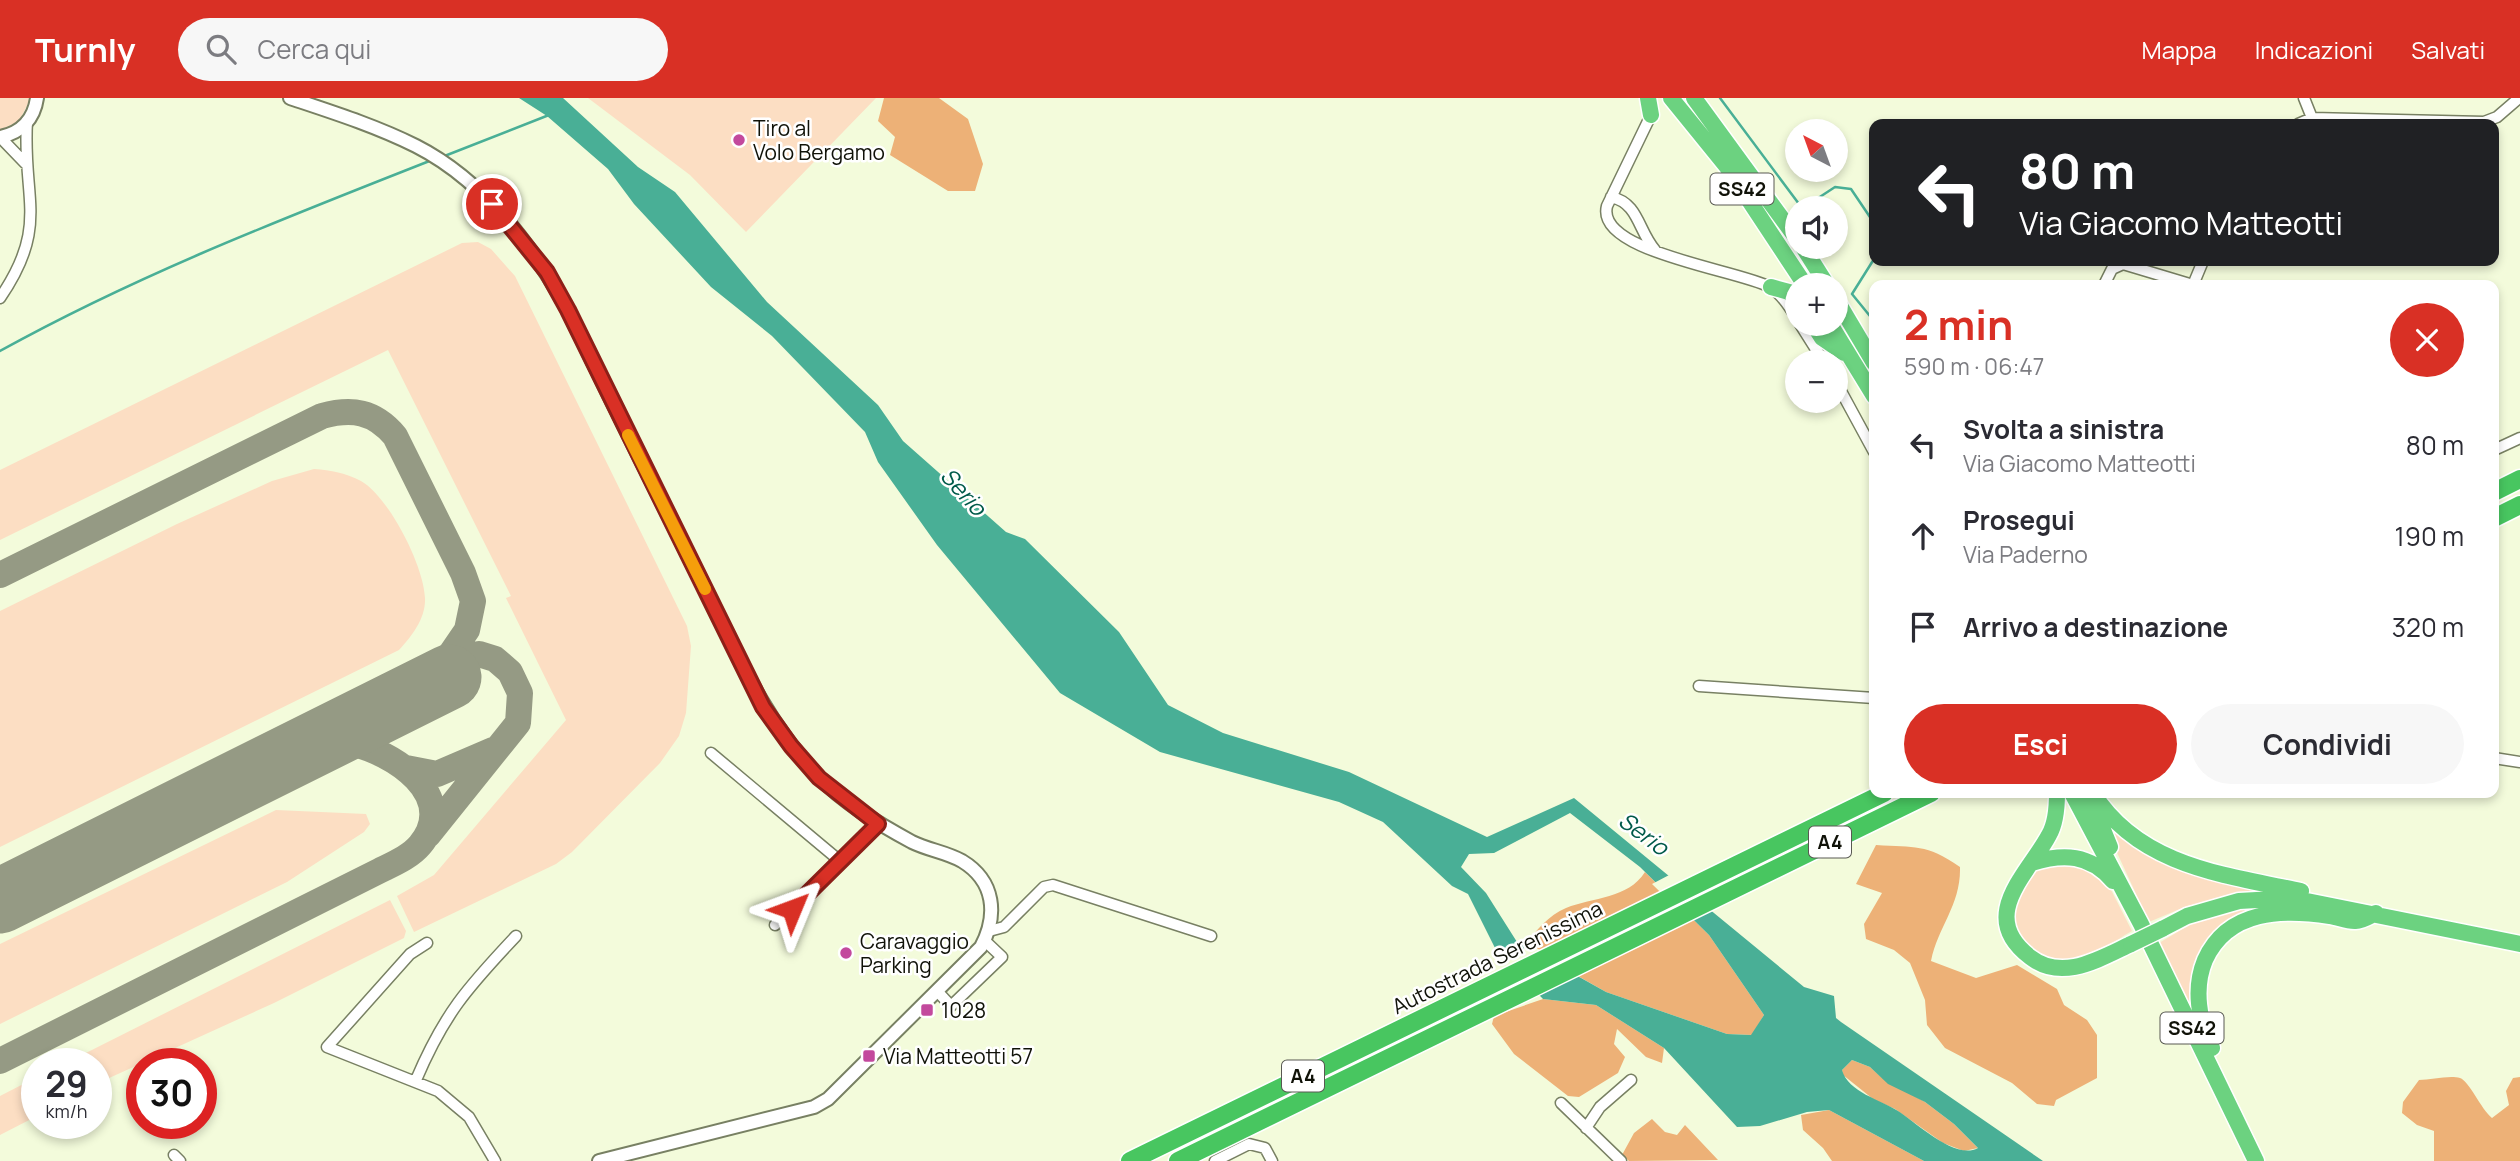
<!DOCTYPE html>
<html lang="it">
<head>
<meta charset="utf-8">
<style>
  :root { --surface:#fff; --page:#f7f7f7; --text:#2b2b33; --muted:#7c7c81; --accent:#d93025 }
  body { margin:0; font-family:Manrope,sans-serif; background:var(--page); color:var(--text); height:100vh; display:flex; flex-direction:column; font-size:26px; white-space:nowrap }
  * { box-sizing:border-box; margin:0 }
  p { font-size:23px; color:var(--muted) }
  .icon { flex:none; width:38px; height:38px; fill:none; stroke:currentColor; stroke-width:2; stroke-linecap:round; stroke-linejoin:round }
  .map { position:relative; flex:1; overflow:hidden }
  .details { position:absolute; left:1869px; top:182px; width:630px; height:518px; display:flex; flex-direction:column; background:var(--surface); border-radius:14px; box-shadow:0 4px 10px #0003 }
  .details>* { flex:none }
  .banner { position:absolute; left:1869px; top:21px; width:630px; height:147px; border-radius:14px; box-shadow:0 4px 10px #0003; background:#202124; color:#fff; overflow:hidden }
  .needle { width:46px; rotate:319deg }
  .controls { position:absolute; left:1785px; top:21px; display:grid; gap:14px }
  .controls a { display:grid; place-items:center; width:63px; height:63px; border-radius:50%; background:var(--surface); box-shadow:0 4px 10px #0003; font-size:35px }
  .speed { position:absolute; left:21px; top:950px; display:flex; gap:14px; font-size:35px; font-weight:700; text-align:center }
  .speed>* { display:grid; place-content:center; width:91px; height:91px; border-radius:50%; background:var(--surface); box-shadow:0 4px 10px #0003; line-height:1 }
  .speed small { font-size:18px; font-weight:400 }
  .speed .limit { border:10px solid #d22; background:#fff; color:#111 }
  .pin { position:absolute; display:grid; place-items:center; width:60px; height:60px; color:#fff; margin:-30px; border:4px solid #fff; border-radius:50%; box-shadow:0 2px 7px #0007 }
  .me { position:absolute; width:77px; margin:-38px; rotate:46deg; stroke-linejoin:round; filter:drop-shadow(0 0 5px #0008) }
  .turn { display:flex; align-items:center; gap:24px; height:147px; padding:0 35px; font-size:32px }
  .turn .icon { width:91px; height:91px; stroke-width:2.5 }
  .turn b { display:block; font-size:49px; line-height:60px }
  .round { display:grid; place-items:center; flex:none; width:74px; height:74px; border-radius:37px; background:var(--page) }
  .overview { display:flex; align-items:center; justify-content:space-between; height:119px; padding:0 35px }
  h1 { font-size:42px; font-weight:700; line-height:52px; color:var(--accent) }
  .action { display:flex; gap:14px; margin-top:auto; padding:14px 35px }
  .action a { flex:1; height:80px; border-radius:42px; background:var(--accent); color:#fff; font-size:28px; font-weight:700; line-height:80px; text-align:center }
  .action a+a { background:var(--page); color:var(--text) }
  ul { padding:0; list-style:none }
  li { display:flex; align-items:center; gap:21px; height:91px; padding:0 35px }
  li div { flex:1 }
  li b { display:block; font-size:26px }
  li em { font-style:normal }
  header { display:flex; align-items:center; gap:42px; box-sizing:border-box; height:98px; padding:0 35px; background:var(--accent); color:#fff }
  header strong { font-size:33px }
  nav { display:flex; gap:38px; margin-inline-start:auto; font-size:24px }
  .search { width:490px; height:63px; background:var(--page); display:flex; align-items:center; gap:18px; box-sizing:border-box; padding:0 24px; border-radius:38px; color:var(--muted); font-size:26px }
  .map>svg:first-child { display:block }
  .green { fill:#fcdec3 }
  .forest { fill:#edb177 }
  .water { fill:#49af96; fill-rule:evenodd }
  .pier { fill:#f3fbdb }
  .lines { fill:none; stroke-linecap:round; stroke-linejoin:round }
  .stream { stroke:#49af96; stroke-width:2.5 }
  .taxiway { stroke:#959a84; stroke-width:26 }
  .runway { stroke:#959a84; stroke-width:65 }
  .minor-casing { stroke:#788063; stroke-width:13 }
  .tertiary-casing { stroke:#788063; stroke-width:16 }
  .trunk-casing { stroke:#fff; stroke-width:19 }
  .motorway-casing { stroke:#fff; stroke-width:21 }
  .minor { stroke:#fff; stroke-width:10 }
  .tertiary { stroke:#fff; stroke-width:12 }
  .trunk { stroke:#6cd280; stroke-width:16 }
  .motorway { stroke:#48c660; stroke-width:18 }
  .trunk-bridge-casing { stroke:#fff; stroke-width:19; stroke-linecap:butt }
  .trunk-bridge { stroke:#6cd280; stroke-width:16 }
  .route-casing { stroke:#8d1f18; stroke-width:18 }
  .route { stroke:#d93025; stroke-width:12 }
  .slow { stroke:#f59e0b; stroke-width:12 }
  .poi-dot { fill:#c3499d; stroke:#fff; stroke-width:2.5 }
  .labels { text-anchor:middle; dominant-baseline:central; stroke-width:5; stroke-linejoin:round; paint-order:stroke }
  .shield { fill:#fff; stroke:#585952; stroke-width:2 }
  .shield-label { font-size:19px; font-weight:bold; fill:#101208 }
  .poi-label { font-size:21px; fill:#101208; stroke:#fff; text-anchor:start }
  .street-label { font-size:21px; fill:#101208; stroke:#fff }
  .water-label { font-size:23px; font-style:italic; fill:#005a4a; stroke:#fff }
</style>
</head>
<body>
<header>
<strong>Turnly</strong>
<div class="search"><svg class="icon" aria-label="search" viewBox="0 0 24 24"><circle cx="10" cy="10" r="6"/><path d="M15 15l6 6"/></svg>Cerca qui</div>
<nav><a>Mappa</a><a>Indicazioni</a><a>Salvati</a></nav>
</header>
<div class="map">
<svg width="2520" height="1063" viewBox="0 0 2520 1063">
  <rect width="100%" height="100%" fill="#f3fbdb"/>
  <path class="green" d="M0 0H31L19 23 0 32Z
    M588 0H876L746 134 690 77Z
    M478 144 491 151 515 178 687 528 691 548 686 615 679 638 660 665 572 754 556 766 414 834 397 798 434 777 566 622 506 500 511 498 388 252 0 442V372L462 145Z
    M314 371C331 372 346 375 361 383 389 399 424 468 425 500 426 520 412 538 399 552L0 749V513L177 426 272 383Z
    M276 712 366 716 370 726 364 734 287 784 0 926V846Z
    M2101 720 2156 761 2177 771 2262 792 2187 808 2149 824Z
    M2070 762 2106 782 2132 833C2114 843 2090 862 2069 863 2013 866 1994 792 2038 770 2047 765 2060 765 2070 762Z
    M390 802 406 833 404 840 274 905 96 986V966H64Z
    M2253 808H2273L2219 834 2193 917 2159 845 2196 823Z
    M37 979V1018L0 1037V998Z"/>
  <path class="forest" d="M884 0H939L968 21 983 66 975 93H948L890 57 895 39 878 23Z
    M1876 747C1916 750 1925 745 1960 769 1961 807 1938 828 1931 863L1976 880 2017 867 2057 891 2064 907 2087 922 2097 937V980L2056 1002 2054 1008 2037 1006 2012 985 1945 950 1927 927 1925 902 1910 865 1894 852 1866 841 1864 826 1882 795 1856 786Z
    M1645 774 1709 837 1764 917 1752 937 1727 936 1606 894 1525 848C1535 833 1549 817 1566 810 1593 799 1628 801 1645 774Z
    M1543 901 1596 907 1664 950 1662 965 1646 959 1617 931 1614 946 1625 959 1618 975 1579 999 1568 998 1514 956 1492 926 1494 918Z
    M1852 962 1870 969 1881 979 1925 1004 1954 1026 1978 1050 1964 1053 1943 1045 1895 1011 1873 1001 1843 977 1842 972Z
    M2520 979V1063H2434V1033L2417 1027 2402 1015 2403 1004 2419 982C2431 982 2449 977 2460 980 2469 983 2481 1011 2492 1020L2509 1007 2506 993 2513 980Z
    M1829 1012 1924 1063H1832L1823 1050 1803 1032 1801 1017Z
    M1652 1021 1665 1034 1677 1037 1685 1027 1718 1062 1629 1063 1622 1057 1634 1035Z"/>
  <path class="water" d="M519 0H563L638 69 675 94 767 204 878 307 903 343 1006 434 1025 441 1119 534 1168 607 1223 635 1349 674 1487 739 1574 700 1804 889 1834 898 1836 920 1841 924 2043 1063H1924L1829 1012 1807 1014 1760 1028 1737 1029 1664 950 1596 907 1543 901 1496 852 1468 796 1452 788 1383 724 1339 704 1160 654 1060 595 937 447 878 364 865 334 772 238 711 189 634 106 608 71 547 18ZM1570 715 1640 769 1709 837 1764 917 1751 937 1727 936 1606 894 1517 844 1486 795 1461 769 1469 756 1494 755ZM1852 962 1870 969 1888 986 1925 1004 1954 1026 1978 1050C1955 1063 1916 1024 1898 1013 1881 1002 1848 994 1842 972Z"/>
  <path class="pier" d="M1673 775 1714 809 1688 821 1652 786Z
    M1531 847 1581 875 1534 898 1501 862Z"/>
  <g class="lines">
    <path class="stream" d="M1720 0 1802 110
      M442 59 549 17
      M1803 110 1835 89 1851 91 1874 125
      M1874 161 1852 196 1874 223
      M0 253C139 176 285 120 432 62"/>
    <path class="taxiway" d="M0 477 322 318C352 310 374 313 395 338L463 475 473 503 467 532 443 567
      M339 629 423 588 443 567 454 560 479 556 495 561 510 574 520 595 518 625 428 737
      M406 670 437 676 493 652
      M0 963 379 773C393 766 410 759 420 747 461 698 392 653 349 645 339 642 328 645 317 647"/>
    <path class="runway" d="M0 803 449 579"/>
    <defs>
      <path id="minor" d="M2304 0 2312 20
        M1651 17 1607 108C1595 154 1739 172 1770 189 1781 195 1791 211 1797 221
        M2298 26 2312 20 2484 24 2497 19 2519 0
        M0 39 25 65
        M1611 99C1639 105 1638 133 1655 152
        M2104 187 2112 171 2123 166 2193 187
        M2193 187 2203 163
        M0 200C50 127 22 101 27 23
        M1800 226 1824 264
        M1836 284 1874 354
        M2494 352 2520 340
        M1699 588 1874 600
        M711 655 840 763 879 726
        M2494 660 2520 664
        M775 827 840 763
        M989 833 1004 829 1044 789 1053 787 1211 838
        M427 845 410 856 327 949 438 993 469 1019 495 1063
        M937 893 951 908 1002 859 984 842
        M416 982C444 916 467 890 516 838
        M1561 1005 1621 1063
        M1586 1030 1600 1009 1631 982
        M174 1057 180 1063
        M1215 1063 1249 1046 1265 1050 1272 1063"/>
      <path id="tertiary" d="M290 0C332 14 376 28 416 48 483 82 532 147 568 212 611 303 656 393 701 483 735 551 763 621 817 677 843 705 879 726 912 744 928 752 946 754 962 763 995 783 998 817 981 849L828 1001 814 1009 599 1063
        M0 39C21 35 34 21 37 0"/>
      <path id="trunk" d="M1648 0 1651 17
        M1671 0 1727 69 1805 187
        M1694 0 1797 141
        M1803 149 1827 187
        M1771 189 1789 194 1797 202
        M1836 201 1874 265
        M1813 226 1822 240 1844 255
        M1830 226 1874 298
        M2057 695C2057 709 2056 725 2049 737 2029 775 1976 818 2030 859 2062 884 2099 861 2131 846
        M2072 695 2141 826 2256 1063
        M2093 695C2139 768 2224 777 2301 793
        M2091 702 2110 749
        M2032 765C2063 755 2090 756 2113 783
        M2162 831 2187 818 2239 803 2292 800 2520 846
        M2212 950C2199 923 2193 891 2205 862 2228 811 2283 811 2330 818 2338 819 2348 824 2356 823 2362 823 2370 818 2376 815"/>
      <path id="motorway" d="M2494 394 2520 381
        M2494 420 2520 407
        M1130 1063 1884 695
        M1178 1063 1931 695"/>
    </defs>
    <use href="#minor" class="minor-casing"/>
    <use href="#tertiary" class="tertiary-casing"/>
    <use href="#trunk" class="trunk-casing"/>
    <use href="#motorway" class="motorway-casing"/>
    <use href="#minor" class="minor"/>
    <use href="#tertiary" class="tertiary"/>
    <use href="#trunk" class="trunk"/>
    <use href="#motorway" class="motorway"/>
    <defs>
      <path id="trunk-bridge" d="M2131 846 2162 831"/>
    </defs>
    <use href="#trunk-bridge" class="trunk-bridge-casing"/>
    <use href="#trunk-bridge" class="trunk-bridge"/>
  </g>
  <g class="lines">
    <defs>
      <path id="route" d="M492 106 547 174 568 212 763 609 791 648 819 680 878 726 792 811"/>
    </defs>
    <use href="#route" class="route-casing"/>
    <use href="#route" class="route"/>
    <path class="slow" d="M628 337 705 491"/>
  </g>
  <g class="poi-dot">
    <circle cx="739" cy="42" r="7"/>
    <circle cx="846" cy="855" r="7"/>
    <rect x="920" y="905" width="14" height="14" rx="3.5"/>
    <rect x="862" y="951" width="14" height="14" rx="3.5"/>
  </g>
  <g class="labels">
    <g class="shield">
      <rect x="1710.5" y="75.5" width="63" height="31" rx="5"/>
      <rect x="1809" y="728.5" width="42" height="31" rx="5"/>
      <rect x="2160.5" y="914.5" width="63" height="31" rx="5"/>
      <rect x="1282" y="962.5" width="42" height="31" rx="5"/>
    </g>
    <g class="shield-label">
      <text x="1742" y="91">SS42</text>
      <text x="1830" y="744">A4</text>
      <text x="2192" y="930">SS42</text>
      <text x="1303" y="978">A4</text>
    </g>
    <g class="poi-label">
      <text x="753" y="30">Tiro al<tspan x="753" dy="24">Volo Bergamo</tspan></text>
      <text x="860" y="843">Caravaggio<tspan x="860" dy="24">Parking</tspan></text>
      <text x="941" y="912">1028</text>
      <text x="883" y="958">Via Matteotti 57</text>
    </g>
    <g class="street-label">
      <text transform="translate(1497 859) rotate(-26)">Autostrada Serenissima</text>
    </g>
    <g class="water-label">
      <text transform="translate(964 393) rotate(48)">Serio</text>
      <text transform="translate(1644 735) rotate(37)">Serio</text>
    </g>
  </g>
</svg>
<div class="controls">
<a><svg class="needle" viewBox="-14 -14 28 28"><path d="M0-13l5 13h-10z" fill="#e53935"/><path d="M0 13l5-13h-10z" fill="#7c7c81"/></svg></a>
<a><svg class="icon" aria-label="sound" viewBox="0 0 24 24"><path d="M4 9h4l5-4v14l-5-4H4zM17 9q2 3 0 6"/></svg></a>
<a>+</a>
<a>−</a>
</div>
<div class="speed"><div>29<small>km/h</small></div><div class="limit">30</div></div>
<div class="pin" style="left:492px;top:106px;background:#d93025"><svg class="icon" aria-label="arrive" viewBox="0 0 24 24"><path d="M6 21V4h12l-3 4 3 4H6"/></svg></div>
<svg class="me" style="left:792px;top:811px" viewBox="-20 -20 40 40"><path d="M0-17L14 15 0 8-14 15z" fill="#d93025" stroke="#fff" stroke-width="4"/></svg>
<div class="banner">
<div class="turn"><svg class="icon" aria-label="left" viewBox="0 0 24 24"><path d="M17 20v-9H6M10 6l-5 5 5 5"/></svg><div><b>80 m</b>Via Giacomo Matteotti</div></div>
</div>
<section class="details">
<div class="overview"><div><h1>2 min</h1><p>590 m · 06:47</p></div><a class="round" style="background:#d93025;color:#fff"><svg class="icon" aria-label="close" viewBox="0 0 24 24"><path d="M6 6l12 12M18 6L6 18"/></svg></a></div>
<ul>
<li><svg class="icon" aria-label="left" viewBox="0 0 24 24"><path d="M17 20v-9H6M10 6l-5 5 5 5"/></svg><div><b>Svolta a sinistra</b><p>Via Giacomo Matteotti</p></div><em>80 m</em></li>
<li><svg class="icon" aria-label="ahead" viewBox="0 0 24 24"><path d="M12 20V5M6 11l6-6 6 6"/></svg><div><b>Prosegui</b><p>Via Paderno</p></div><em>190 m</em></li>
<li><svg class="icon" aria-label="arrive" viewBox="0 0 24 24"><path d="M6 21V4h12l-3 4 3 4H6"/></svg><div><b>Arrivo a destinazione</b></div><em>320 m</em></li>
</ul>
<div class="action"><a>Esci</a><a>Condividi</a></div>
</section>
</div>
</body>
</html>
